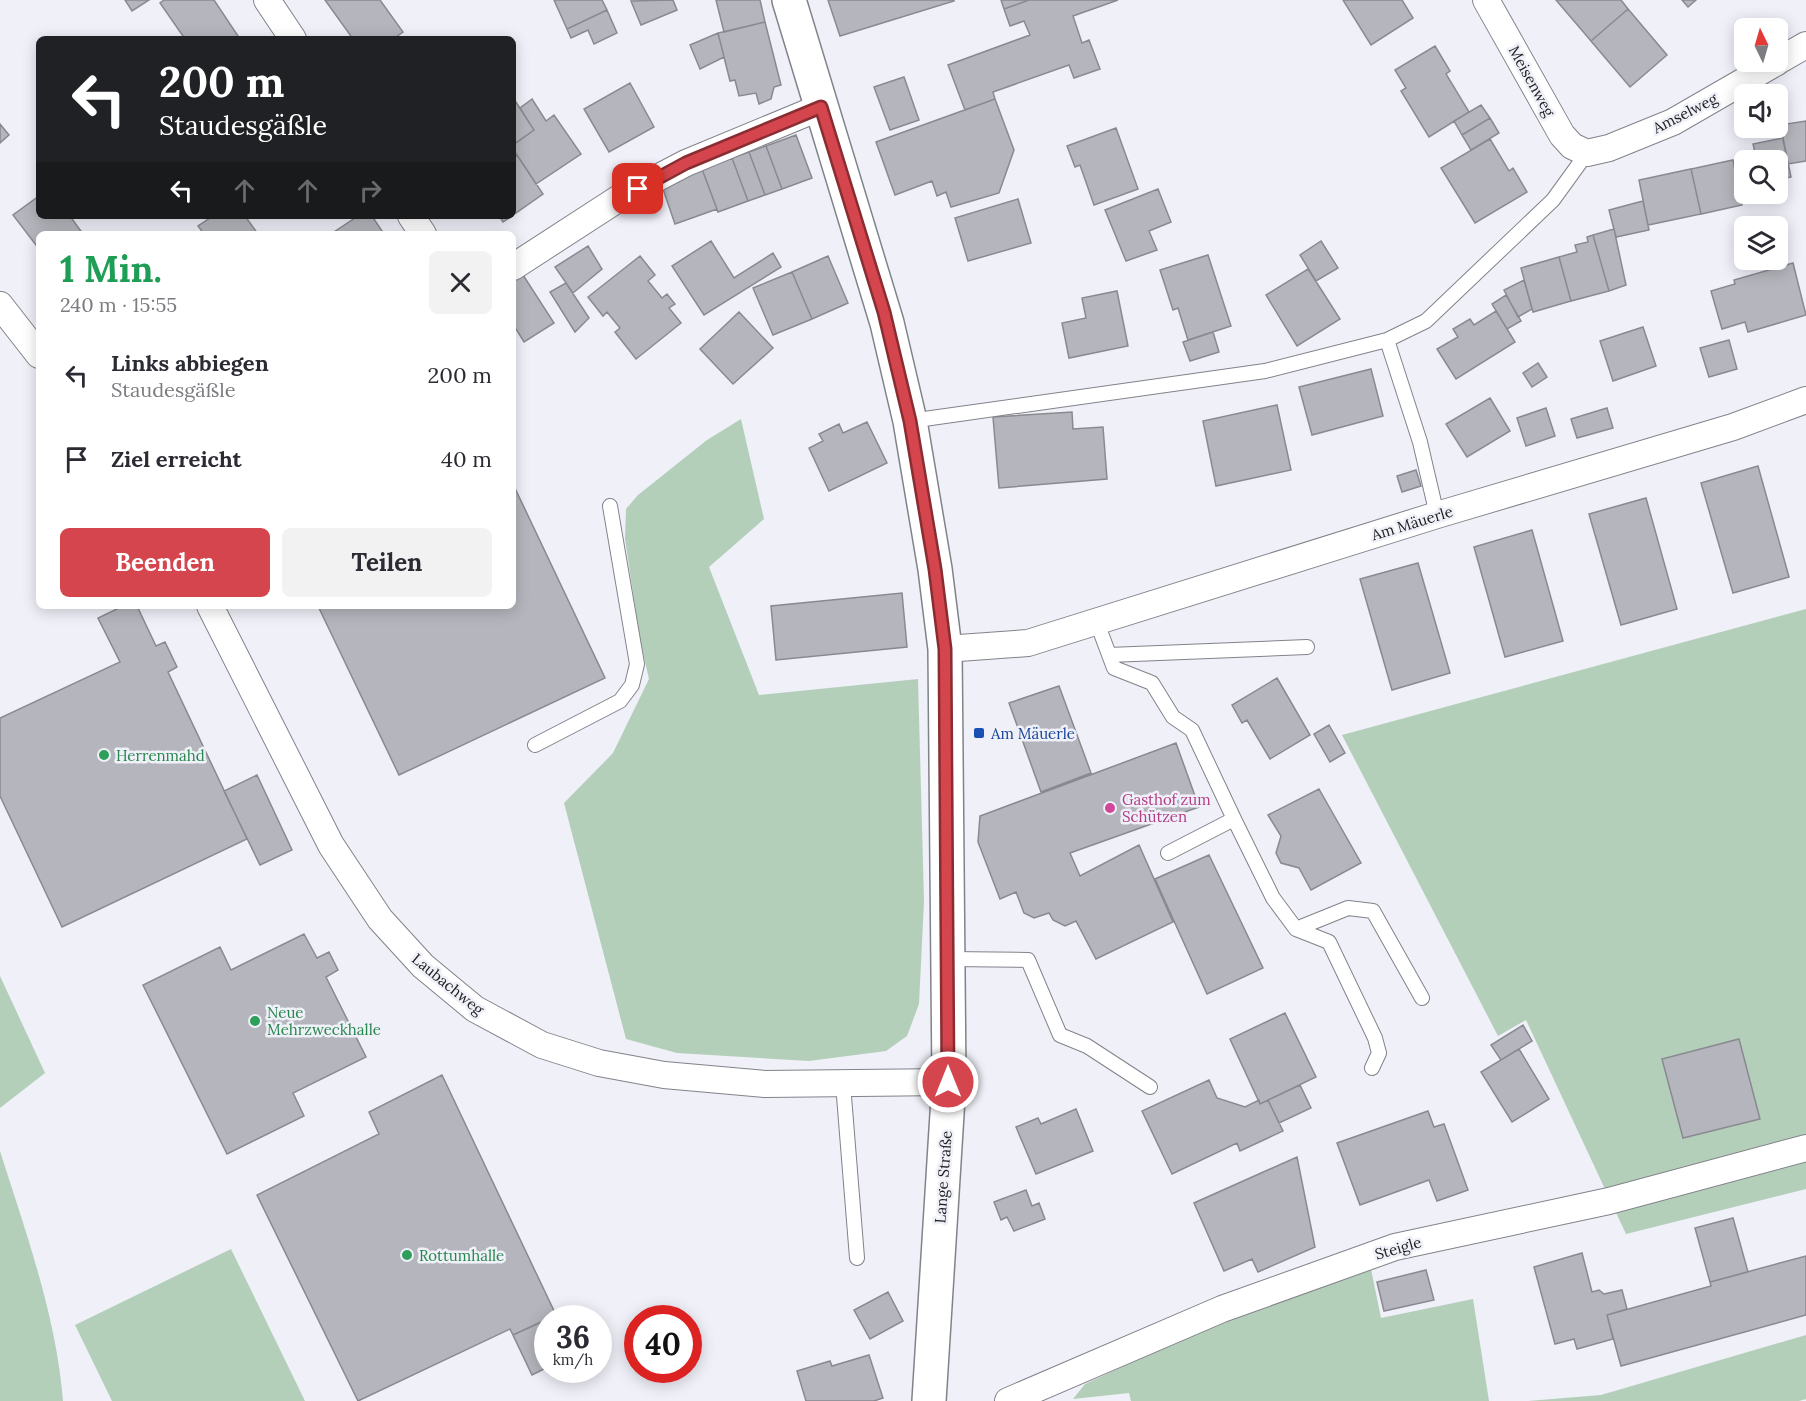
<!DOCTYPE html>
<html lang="de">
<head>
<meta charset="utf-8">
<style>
  :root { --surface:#fff; --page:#f2f2f3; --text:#2b2b33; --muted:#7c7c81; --accent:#d5454d }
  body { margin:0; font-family:Lora,serif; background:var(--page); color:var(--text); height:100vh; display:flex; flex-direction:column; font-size:22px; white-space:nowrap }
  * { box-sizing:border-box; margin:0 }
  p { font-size:20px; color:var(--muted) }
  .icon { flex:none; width:33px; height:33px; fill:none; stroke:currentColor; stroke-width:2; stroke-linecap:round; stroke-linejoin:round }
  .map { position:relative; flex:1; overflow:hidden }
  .panel { position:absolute; left:36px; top:231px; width:480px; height:378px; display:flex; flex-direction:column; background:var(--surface); border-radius:9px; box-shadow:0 3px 15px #0003 }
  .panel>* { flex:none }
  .guide { position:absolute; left:36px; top:36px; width:480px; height:183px; border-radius:9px; box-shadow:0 3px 15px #0003; background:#202124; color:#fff; overflow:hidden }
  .needle { width:39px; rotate:355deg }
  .buttons { position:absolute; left:1734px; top:18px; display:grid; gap:12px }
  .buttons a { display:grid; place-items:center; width:54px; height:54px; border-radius:9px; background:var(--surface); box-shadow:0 3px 15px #0003; font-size:30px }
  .speed { position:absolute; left:534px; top:1305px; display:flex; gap:12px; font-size:30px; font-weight:700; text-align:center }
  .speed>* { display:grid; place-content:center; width:78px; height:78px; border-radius:50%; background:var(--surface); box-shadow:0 3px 15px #0003; line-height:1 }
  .speed small { font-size:15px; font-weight:400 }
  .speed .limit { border:9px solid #d22; background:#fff; color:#111 }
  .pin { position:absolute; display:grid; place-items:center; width:51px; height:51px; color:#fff; margin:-26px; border-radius:12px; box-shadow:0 3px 9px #0006 }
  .me { position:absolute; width:66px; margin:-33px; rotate:0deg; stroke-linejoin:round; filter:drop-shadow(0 0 4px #0008) }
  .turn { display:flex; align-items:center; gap:21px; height:126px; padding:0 24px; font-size:27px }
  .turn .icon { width:78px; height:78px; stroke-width:2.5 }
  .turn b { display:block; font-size:42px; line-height:51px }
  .lanes { display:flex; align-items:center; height:57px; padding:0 24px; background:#0003; justify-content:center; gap:30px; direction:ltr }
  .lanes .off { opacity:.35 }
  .round { display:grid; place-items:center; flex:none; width:63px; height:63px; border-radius:9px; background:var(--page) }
  .overview { display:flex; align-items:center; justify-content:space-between; height:102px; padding:0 24px }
  h1 { font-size:36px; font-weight:700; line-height:45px; color:#1e9e55 }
  .action { display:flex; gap:12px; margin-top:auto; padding:12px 24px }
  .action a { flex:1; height:69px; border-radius:9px; background:var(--accent); color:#fff; font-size:24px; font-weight:700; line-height:69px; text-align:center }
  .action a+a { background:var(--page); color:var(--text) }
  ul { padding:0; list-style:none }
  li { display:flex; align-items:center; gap:18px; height:84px; padding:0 24px }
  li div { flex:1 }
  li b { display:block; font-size:22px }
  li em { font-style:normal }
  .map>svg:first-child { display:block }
  .green { fill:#b4cfb9 }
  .building { fill:#b5b6bd; stroke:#898a91; stroke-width:1.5 }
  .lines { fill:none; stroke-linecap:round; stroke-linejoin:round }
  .service-casing { stroke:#82838a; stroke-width:16 }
  .minor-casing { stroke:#82838a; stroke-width:28 }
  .tertiary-casing { stroke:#82838a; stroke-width:36 }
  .service { stroke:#fff; stroke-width:14 }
  .minor { stroke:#fff; stroke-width:26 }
  .tertiary { stroke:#fff; stroke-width:33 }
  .route-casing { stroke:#8a2d32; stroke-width:15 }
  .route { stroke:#d5454d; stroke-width:10 }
  .transit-dot { fill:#1a4fb4; stroke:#eff0f8; stroke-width:2 }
  .leisure-dot { fill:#2e9e5b; stroke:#eff0f8; stroke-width:2 }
  .hotel-dot { fill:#d1479c; stroke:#eff0f8; stroke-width:2 }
  .labels { text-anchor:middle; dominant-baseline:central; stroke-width:5; stroke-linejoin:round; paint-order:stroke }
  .street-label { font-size:15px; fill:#1d1e20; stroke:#eff0f8 }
  .transit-label { font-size:15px; fill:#164399; stroke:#eff0f8; text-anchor:start }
  .leisure-label { font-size:15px; fill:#27864d; stroke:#eff0f8; text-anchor:start }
  .hotel-label { font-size:15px; fill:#b23c85; stroke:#eff0f8; text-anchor:start }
</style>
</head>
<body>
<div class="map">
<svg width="1806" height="1401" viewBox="0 0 1806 1401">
  <rect width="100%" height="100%" fill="#eff0f8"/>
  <path class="green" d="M741 419 764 519 709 567 759 695 918 679 924 901 919 1004 907 1036 886 1051 809 1061 677 1053 626 1039 564 803 613 753 649 679 640 640 625 539 626 509 638 495 707 440Z
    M1806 609V1189L1626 1234 1526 1020 1498 1036 1342 735Z
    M0 976 45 1073 0 1108Z
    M0 1151C26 1233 56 1315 63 1401H0Z
    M231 1249 305 1401H112L75 1325Z
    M1371 1269 1381 1318 1473 1299 1489 1401H1131L1129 1393 1073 1399 1085 1384 1229 1318Z
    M1806 1335V1399L1799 1401H1528L1601 1395Z"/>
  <path class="building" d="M125 0H149L132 11Z
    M164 0H214L240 39H185L160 3Z
    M325 0H380L403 32 393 39H353Z
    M554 0H602L607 10 567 29Z
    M673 0 677 10 641 25 631 1Z
    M716 0H760L765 22 724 32Z
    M828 0H954V1L840 36Z
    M1001 0H1029L1004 9Z
    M1029 0H1118L1073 16 1082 43 1089 40 1100 69 1074 78 1069 65 993 92 995 99 965 110 948 65 1030 35 1024 21 1010 26 1004 9Z
    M1343 0H1402L1413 18 1371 45Z
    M1556 0H1621L1628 9 1591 41Z
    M1682 0H1696L1688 7Z
    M1628 9 1667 55 1630 87 1591 41Z
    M607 10 617 33 594 44 588 30 571 38 567 29Z
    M765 22 781 85 774 87 771 99 759 104 756 93 739 96 735 80 730 81 718 33Z
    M718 33 724 57 700 69 690 45Z
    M1435 46 1450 71 1446 74 1469 112 1429 137 1401 91 1406 88 1395 70Z
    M904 77 919 120 890 130 874 87Z
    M630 83 654 127 609 152 584 109Z
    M514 99 534 130 513 145V100Z
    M532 99 546 121 554 115 581 154 536 184 513 149V145L534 130 520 108Z
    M995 99 1014 150 999 193 951 207 946 192 937 196 932 181 895 195 876 142Z
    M1481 105 1490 118 1462 135 1454 121Z
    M1490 118 1499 133 1471 150 1462 135Z
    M1806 121V161L1788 164 1780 125Z
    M0 124 9 135 0 143Z
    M1116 128 1138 189 1094 205 1080 165 1075 167 1067 146Z
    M796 135 812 178 782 189 766 146Z
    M1783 138 1791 177 1778 180V160H1757L1753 144Z
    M1490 139 1509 171 1513 168 1527 192 1475 223 1441 168Z
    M766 146 782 189 765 195 749 152Z
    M749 152 765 195 748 201 732 158Z
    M517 155 543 194 513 215V158Z
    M732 158 748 201 718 212 702 169Z
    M1733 160 1742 205 1701 214 1691 169Z
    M702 169 717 209 675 224 663 189Z
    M1691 169 1701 214 1648 225 1639 180Z
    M1158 189 1171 222 1149 231 1157 250 1126 261 1105 210Z
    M39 196V216H70L83 234H39V249L13 215Z
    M1018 199 1031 243 968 261 955 218Z
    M1643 201 1649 230 1616 237 1609 210Z
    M213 216H245L258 234H204L198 226Z
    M358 216H372L384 234H331Z
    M499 216H512L503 222Z
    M1614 229 1626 285 1609 291 1593 235Z
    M1593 235 1609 291 1571 301 1559 257 1577 252 1575 245 1588 242 1587 237Z
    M711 241 734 278 773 253 781 267 704 315 672 266Z
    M1321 241 1338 268 1316 281 1300 255Z
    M588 246 602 269 573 293 555 267Z
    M1208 255 1231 326 1188 340 1178 308 1173 310 1160 270Z
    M640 256 655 275 648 281 662 298 667 294 675 304 669 308 681 323 636 359 615 332 620 328 607 312 603 316 588 297Z
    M828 256 848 303 812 319 792 272Z
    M1559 257 1571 301 1533 312 1521 268Z
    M1793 263 1806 315 1748 332 1745 322 1722 329 1711 291 1735 284 1734 280Z
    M1308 269 1340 319 1297 346 1266 295Z
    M792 272 812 319 773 335 753 288Z
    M523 275 554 323 524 342 513 324V282Z
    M1524 280 1532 309 1518 317 1504 290Z
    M566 283 589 318 575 332 550 292Z
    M1117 291 1128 346 1069 358 1062 323 1086 318 1082 298Z
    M1506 295 1521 321 1507 329 1492 304Z
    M1496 311 1515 342 1456 379 1437 349 1458 337 1453 329 1470 319 1474 325Z
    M739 312 773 348 733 384 700 349Z
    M1643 327 1656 366 1613 381 1600 341Z
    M1213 332 1219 352 1190 361 1183 342Z
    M1729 340 1737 369 1709 377 1700 348Z
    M1538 363 1547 377 1532 387 1523 373Z
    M1371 369 1383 416 1312 435 1299 387Z
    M1490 398 1510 431 1467 457 1446 424Z
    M1277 405 1291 470 1216 486 1203 421Z
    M1546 408 1555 436 1526 446 1517 418Z
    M1607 408 1613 428 1577 438 1571 419Z
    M1072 412 1073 429 1103 427 1107 479 999 488 993 417Z
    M867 422 887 463 829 491 809 448 823 441 819 434 839 424 843 433Z
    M1758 466 1789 577 1733 593 1701 483Z
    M1416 470 1421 486 1402 492 1397 476Z
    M513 484 605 678 399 775 318 606H513Z
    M1646 498 1677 609 1621 625 1589 514Z
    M1532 530 1563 641 1505 657 1474 547Z
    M1418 563 1450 673 1392 690 1360 579Z
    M902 593 907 647 776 660 771 606Z
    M123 606H137L156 646 165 642 177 667 168 672 247 839 62 927 0 796V718L120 662 98 618Z
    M1277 678 1310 735 1270 759 1247 720 1242 723 1232 705Z
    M1059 686 1091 773 1041 792 1009 703Z
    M1329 725 1345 753 1330 762 1314 734Z
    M1176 743 1199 807 1070 853 1080 876 1139 845 1173 922 1096 959 1076 921 1065 926 1053 920 1049 913 1034 918 1024 913 1016 892 1000 899 978 842 980 816Z
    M257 775 292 850 260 865 224 791Z
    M1319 789 1361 863 1311 890 1299 868 1281 863 1276 853 1281 836 1268 815Z
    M1209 855 1263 968 1207 994 1155 879Z
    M304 934 317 958 329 952 338 970 326 977 366 1057 293 1093 304 1116 227 1154 143 985 220 947 231 970Z
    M1285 1013 1316 1077 1260 1104 1230 1039Z
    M1523 1025 1532 1041 1501 1060 1491 1045Z
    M1739 1039 1760 1119 1683 1138 1662 1059Z
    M1519 1049 1549 1099 1512 1122 1481 1072Z
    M442 1075 556 1315 513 1335 510 1329 358 1401 257 1195 379 1134 369 1112Z
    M1209 1080 1217 1098 1245 1107 1259 1100 1260 1104 1268 1100 1283 1131 1240 1151 1237 1143 1172 1174 1142 1111Z
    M1300 1085 1311 1108 1279 1123 1268 1100Z
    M1076 1109 1093 1151 1036 1174 1016 1127 1038 1118 1041 1124Z
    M1428 1111 1434 1127 1444 1124 1468 1190 1437 1201 1429 1180 1360 1205 1337 1143Z
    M1297 1157 1315 1247 1258 1272 1252 1259 1224 1271 1194 1203Z
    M1026 1190 1032 1206 1039 1203 1045 1219 1014 1231 1007 1217 1001 1220 994 1202Z
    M1733 1218 1748 1272 1710 1282 1695 1228Z
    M1582 1253 1592 1292 1599 1290 1604 1294 1622 1290 1627 1309 1607 1315 1613 1339 1577 1349 1574 1339 1555 1344 1534 1267Z
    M1806 1256V1315L1621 1366 1607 1315 1711 1286 1710 1282Z
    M1426 1270 1434 1300 1384 1311 1377 1282Z
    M888 1292 903 1321 870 1339 854 1310Z
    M548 1319V1367L532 1375 513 1335Z
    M869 1355 883 1398 874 1401H806L797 1371 830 1361 832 1366Z"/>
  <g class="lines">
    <defs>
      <path id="service" d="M1387 340 1426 321 1553 200 1587 153
        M910 421 1265 371 1387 340 1420 442 1437 515
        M1096 620 1114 668 1152 683 1173 717 1192 730 1234 819 1168 853
        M1109 655 1307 647
        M535 745 620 701 632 685 637 664 610 506
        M1234 819 1273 898 1296 929 1329 942 1375 1038 1379 1053 1372 1068
        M1296 929 1348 908 1373 911 1422 998
        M949 959 1028 960 1060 1035 1087 1046 1150 1087
        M843 1084 857 1258"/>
      <path id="minor" d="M267 0 293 39
        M1486 0 1562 135 1572 146 1587 153 1609 148 1673 122 1777 62
        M1778 61 1806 45
        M411 216 423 234
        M513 267 621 197 686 163 821 107
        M0 305 39 355
        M210 606 331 845 380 919 423 966 475 1009 542 1045 599 1063 664 1075 765 1084 949 1082
        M945 649 1028 643 1437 515 1733 427 1806 400
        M1008 1401 1222 1309 1395 1247 1609 1201 1806 1148"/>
      <path id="tertiary" d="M789 0 887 323 910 421 935 569 945 649 949 1082 929 1401"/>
    </defs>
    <use href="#service" class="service-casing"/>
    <use href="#minor" class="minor-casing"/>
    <use href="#tertiary" class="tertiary-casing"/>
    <use href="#service" class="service"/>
    <use href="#minor" class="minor"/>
    <use href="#tertiary" class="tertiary"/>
  </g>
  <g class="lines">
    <defs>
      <path id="route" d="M638 189 686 163 821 107 884 312 910 421 935 569 945 649 948 1082"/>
    </defs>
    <use href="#route" class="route-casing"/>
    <use href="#route" class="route"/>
  </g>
  <rect class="transit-dot" x="973" y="727" width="12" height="12" rx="3"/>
  <g class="leisure-dot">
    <circle cx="104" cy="755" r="6"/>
    <circle cx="255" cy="1021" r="6"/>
    <circle cx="407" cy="1255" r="6"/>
  </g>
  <circle class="hotel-dot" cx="1110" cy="808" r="6"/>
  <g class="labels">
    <g class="street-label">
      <text transform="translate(1532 81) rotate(61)">Meisenweg</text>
      <text transform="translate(1685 113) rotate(-27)">Amselweg</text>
      <text transform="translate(1412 523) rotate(-17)">Am Mäuerle</text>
      <text transform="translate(448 984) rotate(39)">Laubachweg</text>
      <text transform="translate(943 1177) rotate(-86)">Lange Straße</text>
      <text transform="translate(1398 1248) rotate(-16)">Steigle</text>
    </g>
    <g class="transit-label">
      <text x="991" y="733">Am Mäuerle</text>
    </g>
    <g class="leisure-label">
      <text x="116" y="755">Herrenmahd</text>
      <text x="267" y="1012">Neue<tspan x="267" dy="17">Mehrzweckhalle</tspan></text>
      <text x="419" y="1255">Rottumhalle</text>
    </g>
    <g class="hotel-label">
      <text x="1122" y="799">Gasthof zum<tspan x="1122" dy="17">Schützen</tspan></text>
    </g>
  </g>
</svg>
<div class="buttons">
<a><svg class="needle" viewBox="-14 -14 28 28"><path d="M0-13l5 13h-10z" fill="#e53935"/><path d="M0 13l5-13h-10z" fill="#7c7c81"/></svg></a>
<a><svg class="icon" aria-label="sound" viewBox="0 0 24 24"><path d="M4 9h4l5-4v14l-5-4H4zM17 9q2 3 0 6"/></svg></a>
<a><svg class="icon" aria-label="search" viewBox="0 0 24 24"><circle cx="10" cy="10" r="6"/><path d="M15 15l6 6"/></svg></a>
<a><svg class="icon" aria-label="layers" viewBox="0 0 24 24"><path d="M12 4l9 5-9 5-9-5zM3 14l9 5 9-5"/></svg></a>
</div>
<div class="speed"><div>36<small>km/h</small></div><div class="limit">40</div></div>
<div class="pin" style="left:638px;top:189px;background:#d93025"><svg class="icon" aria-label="arrive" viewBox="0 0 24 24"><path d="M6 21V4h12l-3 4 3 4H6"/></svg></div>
<svg class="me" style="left:948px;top:1082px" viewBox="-20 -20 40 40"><circle r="17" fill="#d5454d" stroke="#fff" stroke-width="3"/><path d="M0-11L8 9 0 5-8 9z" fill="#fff"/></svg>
<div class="guide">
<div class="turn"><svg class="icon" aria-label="left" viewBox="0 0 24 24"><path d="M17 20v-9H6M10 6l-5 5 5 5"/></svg><div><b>200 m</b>Staudesgäßle</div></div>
<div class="lanes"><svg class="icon" aria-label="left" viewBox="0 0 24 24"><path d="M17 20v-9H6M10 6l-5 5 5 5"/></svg><svg class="icon off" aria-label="ahead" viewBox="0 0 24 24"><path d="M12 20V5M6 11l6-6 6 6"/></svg><svg class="icon off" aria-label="ahead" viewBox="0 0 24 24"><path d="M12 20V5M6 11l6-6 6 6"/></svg><svg class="icon off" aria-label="right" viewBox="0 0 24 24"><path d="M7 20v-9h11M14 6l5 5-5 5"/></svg></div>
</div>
<section class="panel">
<div class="overview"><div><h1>1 Min.</h1><p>240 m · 15:55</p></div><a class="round"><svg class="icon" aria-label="close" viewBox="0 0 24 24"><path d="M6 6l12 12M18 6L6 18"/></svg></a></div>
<ul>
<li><svg class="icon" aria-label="left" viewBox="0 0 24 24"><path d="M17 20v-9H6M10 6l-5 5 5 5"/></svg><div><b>Links abbiegen</b><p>Staudesgäßle</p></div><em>200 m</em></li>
<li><svg class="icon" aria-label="arrive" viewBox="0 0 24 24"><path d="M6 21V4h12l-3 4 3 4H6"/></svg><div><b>Ziel erreicht</b></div><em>40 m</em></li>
</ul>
<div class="action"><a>Beenden</a><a>Teilen</a></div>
</section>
</div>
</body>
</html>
